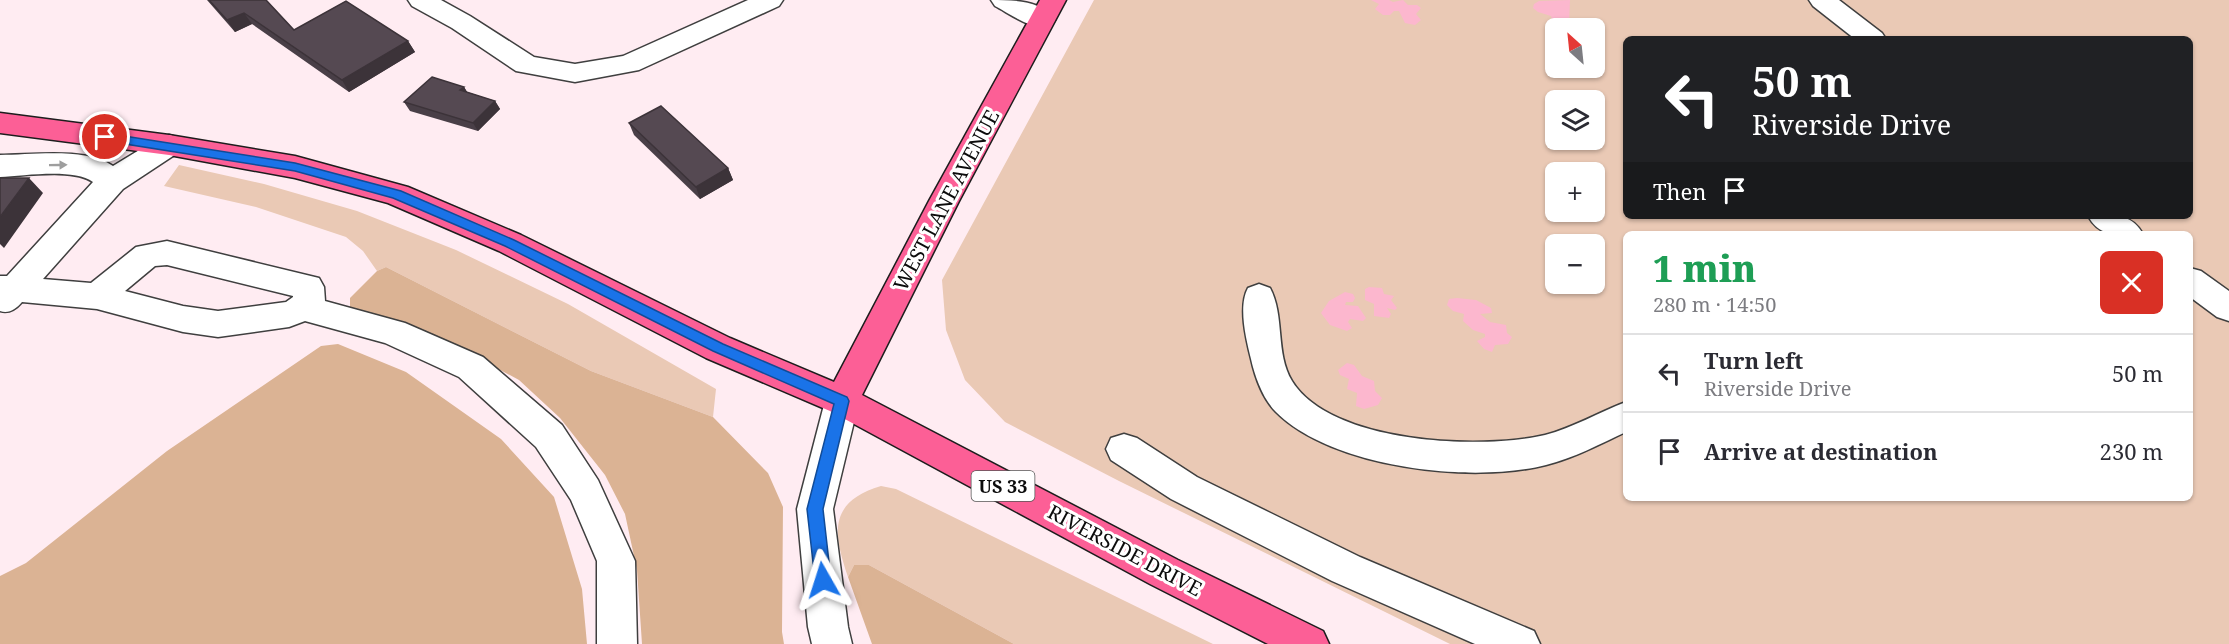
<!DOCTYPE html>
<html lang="en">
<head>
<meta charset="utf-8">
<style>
  :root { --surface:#fff; --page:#f2f2f3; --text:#2b2b33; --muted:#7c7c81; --line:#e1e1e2 }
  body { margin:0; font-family:"Noto Serif",serif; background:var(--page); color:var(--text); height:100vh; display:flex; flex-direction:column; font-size:22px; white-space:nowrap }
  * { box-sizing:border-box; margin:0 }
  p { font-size:20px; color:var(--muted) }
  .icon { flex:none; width:33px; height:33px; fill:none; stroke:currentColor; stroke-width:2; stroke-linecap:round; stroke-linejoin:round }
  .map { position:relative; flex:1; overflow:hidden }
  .sheet { position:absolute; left:1623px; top:231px; width:570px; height:270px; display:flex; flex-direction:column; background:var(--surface); border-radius:9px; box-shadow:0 2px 4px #0004 }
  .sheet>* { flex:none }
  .banner { position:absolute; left:1623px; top:36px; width:570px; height:183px; border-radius:9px; box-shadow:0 2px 4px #0004; background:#202124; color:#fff; overflow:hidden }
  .needle { width:39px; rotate:333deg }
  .controls { position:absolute; left:1545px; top:18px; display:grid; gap:12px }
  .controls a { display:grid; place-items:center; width:60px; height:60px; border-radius:9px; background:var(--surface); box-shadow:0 2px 4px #0004; font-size:30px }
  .pin { position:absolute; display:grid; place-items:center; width:51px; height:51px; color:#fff; margin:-26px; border:3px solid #fff; border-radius:50%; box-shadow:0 2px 6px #0007 }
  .me { position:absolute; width:66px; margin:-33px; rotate:354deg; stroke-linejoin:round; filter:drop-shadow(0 0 4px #0008) }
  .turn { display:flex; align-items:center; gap:21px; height:126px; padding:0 30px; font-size:27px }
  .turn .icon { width:78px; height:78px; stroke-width:2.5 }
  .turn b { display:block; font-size:42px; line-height:51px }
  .then { display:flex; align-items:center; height:57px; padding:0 30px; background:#0003; gap:12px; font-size:22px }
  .round { display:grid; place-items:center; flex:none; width:63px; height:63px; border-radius:9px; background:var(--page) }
  .overview { display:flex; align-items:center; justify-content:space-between; height:102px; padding:0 30px }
  h1 { font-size:36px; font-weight:800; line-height:45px; color:#1e9e55 }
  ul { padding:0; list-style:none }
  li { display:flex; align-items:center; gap:18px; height:78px; padding:0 30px; border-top:2px solid var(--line) }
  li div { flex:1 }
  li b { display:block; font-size:22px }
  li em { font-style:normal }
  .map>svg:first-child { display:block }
  .green { fill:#eac9b5; fill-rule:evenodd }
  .forest { fill:#dbb394 }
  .sand { fill:#fcb7ce }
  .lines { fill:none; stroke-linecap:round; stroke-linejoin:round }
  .minor-casing { stroke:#3f3f3f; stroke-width:3 }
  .major-casing { stroke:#1d1d1d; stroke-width:3 }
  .minor { fill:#fff; fill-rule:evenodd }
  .major { fill:#fc5f96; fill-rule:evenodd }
  .wall { fill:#493f47 }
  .shaded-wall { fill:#3c3339 }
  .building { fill:#554952; stroke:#3c3339; stroke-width:1.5 }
  .oneway { fill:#9e9e9e }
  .route { fill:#1a73e8; stroke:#114b97; stroke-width:1.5 }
  .labels { text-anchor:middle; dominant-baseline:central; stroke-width:6; stroke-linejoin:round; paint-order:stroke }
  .shield { fill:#fff; stroke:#555; stroke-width:1.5 }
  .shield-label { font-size:18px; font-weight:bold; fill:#0c0c0c }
  .street-label { font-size:20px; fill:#0c0c0c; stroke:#fff }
</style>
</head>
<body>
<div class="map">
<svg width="2229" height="644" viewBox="0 0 2229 644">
  <rect width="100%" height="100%" fill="#ffecf2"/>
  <path class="green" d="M1094 0H2229V644H1450L1119 481 1005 422 965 380 946 330 942 280ZM1556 28H1594V68H1556ZM1626 39H2190V216H1626ZM1556 100H1594V140H1556ZM1556 172H1594V212H1556ZM1626 234H2190V498H1626ZM1556 244H1594V284H1556Z
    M179 165 264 184 357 211 456 250 568 304 716 389 713 417 591 371 386 267 377 271 363 251 346 237 256 207 164 186Z
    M881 486 896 489 1213 644H1014L869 565H854L848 577C833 533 828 502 881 486Z"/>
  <path class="forest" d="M386 267 591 371 713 417 768 473 783 507 782 632 784 644H642L637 570 625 514 605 475 560 418 519 380 446 341 350 309V298L377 271Z
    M338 344 406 372 501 439 554 497 582 589 587 644H0V576L26 563 167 451 321 346Z
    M854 565H869L1014 644H872L848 577Z"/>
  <path class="sand" d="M1371 0H1389L1393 2 1403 0 1408 5H1417L1421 8 1416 14 1421 20 1415 25 1405 23 1399 11H1394L1390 15H1383L1375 9 1379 4Z
    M1570 0 1569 23 1564 28 1550 26 1547 21 1552 19 1551 16 1538 12 1533 8 1534 4 1539 1Z
    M1369 287 1382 288 1384 294 1394 296 1391 300 1397 308 1395 310 1387 308 1391 314 1389 318 1374 316V304L1365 300V289Z
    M1345 292 1353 294 1355 298 1353 302H1346L1345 305 1358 306 1366 318 1363 321 1350 319 1348 322 1352 328 1347 331 1330 325 1321 313 1329 301Z
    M1457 298 1476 300 1491 308 1492 313 1480 314 1490 322 1506 325 1507 333 1512 337 1508 344 1495 345 1492 352 1484 349 1477 341 1485 337V334L1473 330 1463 321 1464 314 1453 311 1447 305 1449 299Z
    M1347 363 1354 365 1362 376 1374 381 1375 391 1382 398 1378 405 1364 409 1356 406 1357 393 1347 389 1349 379 1340 375 1338 370Z"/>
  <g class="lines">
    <defs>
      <path id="minor" d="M408 0H441L470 16 534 57 575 64 623 56 748 0H783L779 6 639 70 575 82 516 71 452 28 412 6Z
        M991 0C1013 0 1042 0 1055 20L1051 26C1032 31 1012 15 995 6Z
        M1809 0H1839L1882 33 1886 39H1855L1813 6Z
        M169 135 179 138 184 145 179 152 123 189 43 279 91 283 136 247 167 241 319 278 324 287 325 301 405 323 483 357 562 425 598 480 635 561 637 644H597V561L571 500 536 447 459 377 385 343 305 321 289 327 218 337 183 332 97 309 22 302C16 309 9 314 0 311V276H7L93 182C74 168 24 176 0 177V155C32 155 86 147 113 166L159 138ZM167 265 293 296V297L286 302 218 311 183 306 125 291 155 266Z
        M2088 216C2111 216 2130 211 2143 234 2119 234 2101 239 2088 216Z
        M2190 268 2201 271 2229 291V321L2217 317 2190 297Z
        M1259 284 1270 288C1285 316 1275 353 1292 381 1331 444 1481 450 1545 435 1573 428 1599 412 1626 402V432C1600 444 1574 458 1546 465 1472 484 1332 468 1276 412 1263 399 1255 377 1251 359 1246 339 1238 306 1248 288Z
        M842 387 854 391 859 401 833 509 848 627 852 644H812L808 627 797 509 825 401 830 391Z
        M1124 434 1137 438 1197 477 1360 557 1534 631 1540 644H1475L1332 581 1171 499 1111 460 1106 449 1111 438Z"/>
      <path id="major" d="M1040 0H1066L959 201 862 395 1178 560 1323 631 1329 644H1268L1150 584 830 411 706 358 499 251 388 203 295 178 169 155 0 133V113L169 135 295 156 408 187 521 235 730 338 834 382 929 201Z"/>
    </defs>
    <use href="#minor" class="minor-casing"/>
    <use href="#major" class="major-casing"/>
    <use href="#minor" class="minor"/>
    <use href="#major" class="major"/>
  </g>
  <path class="wall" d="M207 0H266L294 30 408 41 415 52 349 92 252 24 235 32Z
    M464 87 467 92 495 101 500 109 478 131 410 111 404 102Z
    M629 123 728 168 733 180 700 199 634 135Z"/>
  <path class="shaded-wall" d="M244 13 252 24 235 32 227 20Z
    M408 41 415 52 349 92 342 80Z
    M464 87 469 95 460 90Z
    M495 101 500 109 478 131 473 123Z
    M728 168 733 180 700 199 696 187Z
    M29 178 43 193 4 248 0 244V217Z"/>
  <path class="building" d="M209 0H266L294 30 346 1 408 41 342 80 244 13 227 20Z
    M432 77 464 87 460 90 495 101 473 123 404 102Z
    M661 106 728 168 696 187 629 123Z
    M0 178H29L0 217Z"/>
  <defs><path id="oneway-solid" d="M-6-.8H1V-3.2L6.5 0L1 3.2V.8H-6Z" transform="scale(1.5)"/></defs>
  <use class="oneway" href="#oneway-solid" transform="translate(58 165) rotate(-1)"/>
  <path class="route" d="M105 133 295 163 401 191 514 240 723 344 847 397 849 401 823 509 831 580 828 585 823 587 817 585 815 580 807 509 834 404 713 351 505 246 393 198 295 171 100 140V134Z"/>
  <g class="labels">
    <rect class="shield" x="971.5" y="471" width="63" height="30" rx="4.5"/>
    <g class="shield-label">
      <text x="1003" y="486">US 33</text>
    </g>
    <g class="street-label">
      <text transform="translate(946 200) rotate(-62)">WEST LANE AVENUE</text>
      <text transform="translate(1125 550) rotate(28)">RIVERSIDE DRIVE</text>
    </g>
  </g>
</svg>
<div class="controls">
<a><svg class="needle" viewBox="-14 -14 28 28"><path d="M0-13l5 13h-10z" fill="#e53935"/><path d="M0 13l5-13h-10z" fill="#7c7c81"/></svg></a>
<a><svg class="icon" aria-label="layers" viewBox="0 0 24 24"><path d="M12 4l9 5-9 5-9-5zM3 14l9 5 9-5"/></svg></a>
<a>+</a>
<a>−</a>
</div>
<div class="pin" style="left:105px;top:137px;background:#d93025"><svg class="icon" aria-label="arrive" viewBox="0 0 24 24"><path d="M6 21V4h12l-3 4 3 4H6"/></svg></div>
<svg class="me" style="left:823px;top:580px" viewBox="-20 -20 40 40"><path d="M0-17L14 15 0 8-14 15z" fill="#1a73e8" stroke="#fff" stroke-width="4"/></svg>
<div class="banner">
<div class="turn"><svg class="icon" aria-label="left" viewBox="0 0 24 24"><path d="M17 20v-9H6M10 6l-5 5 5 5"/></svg><div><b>50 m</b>Riverside Drive</div></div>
<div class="then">Then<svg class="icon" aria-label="arrive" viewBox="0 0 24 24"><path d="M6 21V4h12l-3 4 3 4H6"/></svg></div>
</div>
<section class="sheet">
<div class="overview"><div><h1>1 min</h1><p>280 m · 14:50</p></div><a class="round" style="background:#d93025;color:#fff"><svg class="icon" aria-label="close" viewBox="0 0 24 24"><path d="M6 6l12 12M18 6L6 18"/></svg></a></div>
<ul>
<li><svg class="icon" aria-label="left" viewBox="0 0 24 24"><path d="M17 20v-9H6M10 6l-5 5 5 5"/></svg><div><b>Turn left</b><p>Riverside Drive</p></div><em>50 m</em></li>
<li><svg class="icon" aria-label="arrive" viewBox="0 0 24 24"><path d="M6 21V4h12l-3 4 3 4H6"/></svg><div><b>Arrive at destination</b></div><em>230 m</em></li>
</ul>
</section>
</div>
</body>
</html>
